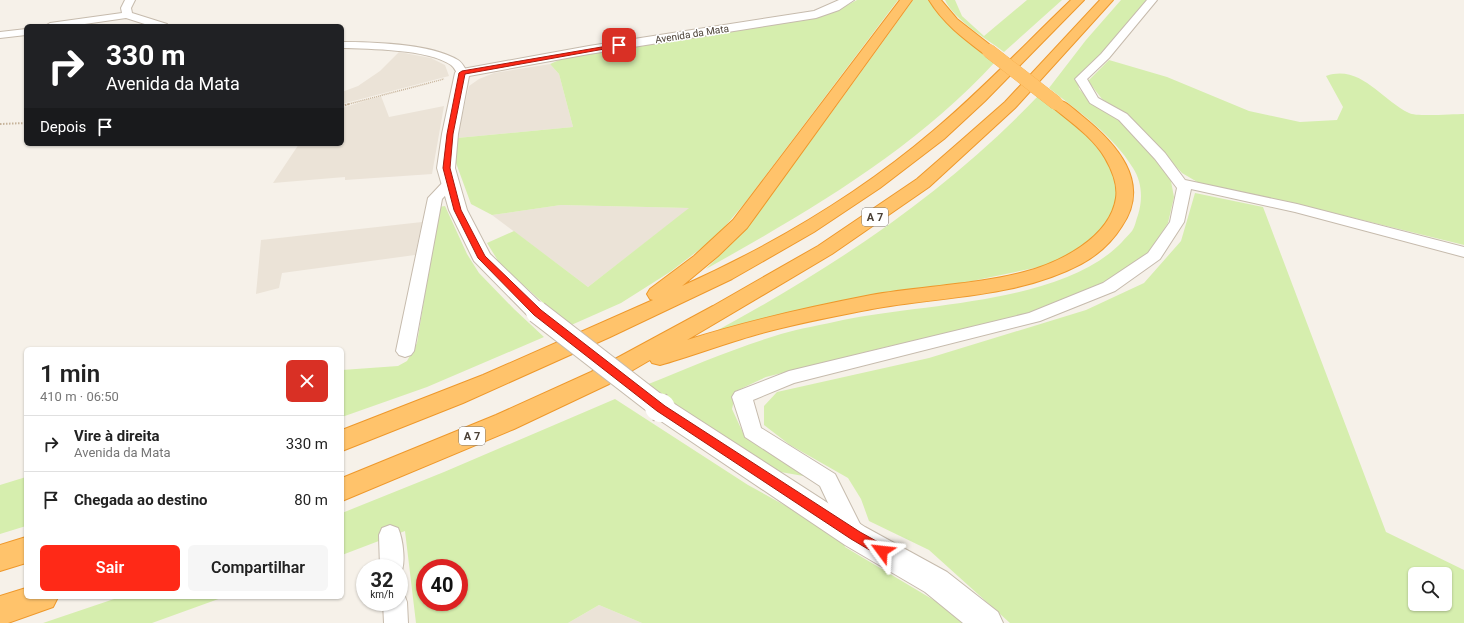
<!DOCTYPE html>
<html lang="pt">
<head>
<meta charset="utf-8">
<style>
  :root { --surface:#fff; --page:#f6f6f6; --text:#222; --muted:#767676; --line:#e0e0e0; --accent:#ff2917 }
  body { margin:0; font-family:Roboto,sans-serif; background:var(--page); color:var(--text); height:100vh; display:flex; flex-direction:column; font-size:15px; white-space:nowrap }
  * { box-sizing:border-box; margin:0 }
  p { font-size:13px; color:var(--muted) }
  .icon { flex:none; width:22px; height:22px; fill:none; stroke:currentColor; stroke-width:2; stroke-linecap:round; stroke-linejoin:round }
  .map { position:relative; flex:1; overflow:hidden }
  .panel { position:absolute; left:24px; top:347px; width:320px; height:252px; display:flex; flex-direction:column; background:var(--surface); border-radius:6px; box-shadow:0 1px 3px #0004 }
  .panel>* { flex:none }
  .hud { position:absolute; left:24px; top:24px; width:320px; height:122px; border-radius:6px; box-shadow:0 1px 3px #0004; background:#202124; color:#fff; overflow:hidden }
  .buttons { position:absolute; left:1408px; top:567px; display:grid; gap:8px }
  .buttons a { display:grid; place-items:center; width:44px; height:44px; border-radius:6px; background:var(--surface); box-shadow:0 1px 3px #0004; font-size:20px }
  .speed { position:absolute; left:356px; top:559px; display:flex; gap:8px; font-size:20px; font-weight:700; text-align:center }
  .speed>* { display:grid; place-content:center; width:52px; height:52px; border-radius:50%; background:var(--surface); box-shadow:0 1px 3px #0004; line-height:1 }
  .speed small { font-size:10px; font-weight:400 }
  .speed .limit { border:6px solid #d22; background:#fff; color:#111 }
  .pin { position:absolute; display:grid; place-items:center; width:34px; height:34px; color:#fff; margin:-17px; border-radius:8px; box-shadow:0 2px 6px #0006 }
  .me { position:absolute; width:44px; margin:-22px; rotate:300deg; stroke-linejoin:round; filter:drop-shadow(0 0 3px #0008) }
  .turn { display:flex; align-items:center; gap:14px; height:84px; padding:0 16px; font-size:18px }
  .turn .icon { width:52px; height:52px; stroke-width:2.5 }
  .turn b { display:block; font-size:28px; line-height:34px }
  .then { display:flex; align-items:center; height:38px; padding:0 16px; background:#0003; gap:8px; font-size:15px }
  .round { display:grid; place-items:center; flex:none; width:42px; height:42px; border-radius:6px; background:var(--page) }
  .headline { display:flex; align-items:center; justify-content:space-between; height:68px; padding:0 16px }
  h1 { font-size:24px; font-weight:600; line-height:30px }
  .button { display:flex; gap:8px; margin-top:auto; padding:8px 16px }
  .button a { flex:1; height:46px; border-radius:6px; background:var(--accent); color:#fff; font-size:16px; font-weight:600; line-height:46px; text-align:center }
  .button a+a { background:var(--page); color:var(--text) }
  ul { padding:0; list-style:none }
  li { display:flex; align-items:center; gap:12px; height:56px; padding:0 16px; border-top:1px solid var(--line) }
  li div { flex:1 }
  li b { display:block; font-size:15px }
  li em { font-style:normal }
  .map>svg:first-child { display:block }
  .residential { fill:#ebe3d7 }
  .green { fill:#d6eeae; fill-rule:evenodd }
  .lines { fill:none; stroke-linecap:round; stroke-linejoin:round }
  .minor-casing { stroke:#c6bbad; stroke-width:2 }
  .tertiary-casing { stroke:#c6bbad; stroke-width:2 }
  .motorway-casing { stroke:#ee982b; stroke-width:2 }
  .path-far1 { stroke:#c6b39a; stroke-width:1.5; stroke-dasharray:1 1; stroke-linecap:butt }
  .path { stroke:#c6b39a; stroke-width:2; stroke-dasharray:1.5 1.5; stroke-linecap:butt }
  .minor { fill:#fff; fill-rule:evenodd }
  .tertiary { fill:#fff; fill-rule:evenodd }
  .motorway { fill:#ffc36b; fill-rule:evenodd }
  .tertiary-bridge-far1-casing { stroke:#c6bbad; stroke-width:24; stroke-linecap:butt }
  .tertiary-bridge-casing { stroke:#c6bbad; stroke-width:30; stroke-linecap:butt }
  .motorway-bridge-casing { stroke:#ee982b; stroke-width:14; stroke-linecap:butt }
  .tertiary-bridge-far1 { stroke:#fff; stroke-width:22 }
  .tertiary-bridge { stroke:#fff; stroke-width:28 }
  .motorway-bridge { stroke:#ffc36b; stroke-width:14 }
  .route { fill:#ff2917; stroke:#a61b0f }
  .labels { text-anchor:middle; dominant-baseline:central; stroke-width:3; stroke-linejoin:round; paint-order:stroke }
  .far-street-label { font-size:10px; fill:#4b4136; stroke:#fff }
  .shield { fill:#fff; stroke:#817a72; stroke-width:1 }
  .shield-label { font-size:11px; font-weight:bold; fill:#4b4136 }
</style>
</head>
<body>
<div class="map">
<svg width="1464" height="623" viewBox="0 0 1464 623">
  <rect width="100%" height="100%" fill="#f6f1e9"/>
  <path class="residential" d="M399 52 431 58 445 65 449 76 342 104V92L358 86 380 71Z
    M550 64 559 74 573 127 457 138 469 86 479 79 494 73Z
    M381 96 389 117 444 106 432 174 345 180V177L273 183 299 144H342V108Z
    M561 205 690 208 588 287 492 215Z
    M422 222 415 255 282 273 279 288 256 294 261 240Z
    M599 605 642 623H568Z"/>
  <path class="green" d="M857 0H898L744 204 716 237 670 272 621 303 569 326 500 264 487 243 514 231 588 287 689 208 561 205 492 215 471 204 456 163 457 138 573 127 559 74 550 64 564 58 840 9Z
    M913 0H932L995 62C913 151 811 210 706 269 743 232 773 191 804 150 841 100 877 50 913 0Z
    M945 0H955L962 16 984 36 1027 0H1062L1004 52C987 39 954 20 945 0Z
    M1121 0H1148L1078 81 1079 89 1087 97 1119 119 1155 156 1170 176 1174 197 1168 223 1148 254 1104 284 1028 314 882 348 766 377 736 391 732 409 744 435 815 478 769 470 646 385C690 367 735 348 781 334 801 328 822 325 843 320 924 303 1063 304 1122 242 1125 238 1129 235 1132 231 1135 227 1136 220 1138 215 1143 199 1142 182 1133 168 1113 135 1079 112 1049 88L1086 40Z
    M1109 60 1167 77 1249 111 1300 122 1337 120 1343 107 1326 76C1361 64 1381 100 1409 113 1415 117 1454 114 1464 114V245L1301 205 1199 183 1182 173 1130 117 1102 99 1088 81Z
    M1038 96 1083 129 1102 151 1114 172 1118 197 1108 224 1084 246 1049 265 707 336C828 271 943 196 1038 96Z
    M1195 193 1263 207 1386 532 1464 570V623H1010L929 550 869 521 861 499 848 478 790 445 764 425V406L777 392 929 358 1086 310 1144 283 1181 241ZM1415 574H1445V604H1415Z
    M445 206 467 254 479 273 514 309 544 337 427 387 342 417V370L398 366 407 361 417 343 439 207Z
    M615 399 748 485 842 537 845 547 942 605 965 623H642L599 605 568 623H416L405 531 342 555V513L444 472ZM425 568H459V602H425Z
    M26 477V526L0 534V485Z
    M120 597H224L152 623H43Z"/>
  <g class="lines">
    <defs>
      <path id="minor" d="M125 0H135L131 8 132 13 167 24 168 26H151L126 18 71 26H45L50 23 122 13 121 8Z
        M1147 0H1157L1109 58 1087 79 1098 98 1127 114 1165 153 1185 180 1297 204 1464 247V257L1295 212 1191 189 1184 222 1160 259 1115 291 1040 321 794 383 753 400 761 428 835 474 865 534 862 541 854 544 846 541 820 486 745 437 732 397 735 392 789 371 1029 313 1103 283 1148 253 1170 222 1177 188 1155 159 1119 120 1090 103 1075 79 1101 54Z
        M26 29V35L0 38V32Z
        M342 42C373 42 432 44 458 60 463 63 465 69 468 73L462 76 458 75C456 72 455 68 451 65 428 49 370 49 342 48Z
        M450 179 455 180 457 183 442 199 414 351 411 355 405 357 399 355 396 351 428 198 445 180Z
        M390 525 398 528C403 539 407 567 399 576V568H380L379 535 382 528Z
        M399 592 404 594 407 602 408 623H384L383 602H399Z"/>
      <path id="tertiary" d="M839 0H854L839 10 816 18 589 54 469 76 458 134 455 168 467 210 490 254 545 307 548 312 545 317 537 319 529 317 474 261 449 210 437 168 442 134 455 73 457 70 589 46 814 11Z
        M661 399 670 401 865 527 947 572 998 612 1003 623H963L925 592 845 545 652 415 648 408 652 401Z"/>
      <path id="motorway" d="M900 0H912L747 228 718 256 682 286C771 246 859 194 933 131 982 90 1025 44 1071 0H1084L985 101 944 139 880 188 814 232 732 279 610 337 463 403 342 451V430L483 375 653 300 650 299 647 294 650 289 694 256 733 220Z
        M929 0H941L957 19 994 48 996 51 994 54 989 55 984 54C963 38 943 23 929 0Z
        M1100 0H1113L1015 108 929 187 832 254 687 340C747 321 809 307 871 295 922 286 974 285 1024 272 1059 263 1110 238 1116 198 1118 185 1112 170 1105 158 1093 137 1069 121 1051 106L1048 103 1051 100C1063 97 1072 108 1081 115 1116 143 1152 182 1122 226 1112 242 1098 255 1081 264 1017 298 941 296 872 309 832 317 793 324 755 335 723 344 692 356 660 365L652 363 650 360 609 384 514 429 342 501V478L496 415 591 372 713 306 818 246 917 179 964 138 1005 102Z
        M26 537V563L0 571V545Z
        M26 588V597H58L53 607 8 623H0V596Z"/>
    </defs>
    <use href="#minor" class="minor-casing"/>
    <use href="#tertiary" class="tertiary-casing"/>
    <use href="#motorway" class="motorway-casing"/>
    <path class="path-far1" d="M345 105 444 79"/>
    <path class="path" d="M342 106 349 104
      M0 124 26 123"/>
    <use href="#minor" class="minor"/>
    <use href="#tertiary" class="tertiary"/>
    <use href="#motorway" class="motorway"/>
    <defs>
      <path id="tertiary-bridge-far1" d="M537 312 661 408"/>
      <path id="tertiary-bridge" d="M659 407 661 408"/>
      <path id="motorway-bridge" d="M989 51 1056 103"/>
    </defs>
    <use href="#tertiary-bridge-far1" class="tertiary-bridge-far1-casing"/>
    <use href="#tertiary-bridge" class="tertiary-bridge-casing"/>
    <use href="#motorway-bridge" class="motorway-bridge-casing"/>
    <use href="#tertiary-bridge-far1" class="tertiary-bridge-far1"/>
    <use href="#tertiary-bridge" class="tertiary-bridge"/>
    <use href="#motorway-bridge" class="motorway-bridge"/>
  </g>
  <path class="route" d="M619 44 622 45 621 46 465 74 453 134 450 168 461 210 485 256 541 310 665 406 860 532 887 547 888 551 887 555 882 556 878 555 851 539 657 411 534 315 478 258 454 210 443 168 447 134 459 73 462 71Z"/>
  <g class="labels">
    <g class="far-street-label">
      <text transform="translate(692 34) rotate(-9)">Avenida da Mata</text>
    </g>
    <g class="shield">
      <rect x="862" y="208" width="26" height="18" rx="3"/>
      <rect x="459" y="427" width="26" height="18" rx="3"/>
    </g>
    <g class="shield-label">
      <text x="875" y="217">A 7</text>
      <text x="472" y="436">A 7</text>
    </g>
  </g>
</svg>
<div class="buttons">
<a><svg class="icon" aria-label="search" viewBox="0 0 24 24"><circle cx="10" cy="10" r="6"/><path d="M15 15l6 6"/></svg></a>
</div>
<div class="speed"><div>32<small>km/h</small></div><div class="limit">40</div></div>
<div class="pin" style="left:619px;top:45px;background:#d93025"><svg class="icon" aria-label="arrive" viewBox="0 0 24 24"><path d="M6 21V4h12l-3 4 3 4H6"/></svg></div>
<svg class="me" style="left:882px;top:551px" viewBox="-20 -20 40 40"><path d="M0-17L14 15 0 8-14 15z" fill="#ff2917" stroke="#fff" stroke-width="4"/></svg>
<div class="hud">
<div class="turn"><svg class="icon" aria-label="right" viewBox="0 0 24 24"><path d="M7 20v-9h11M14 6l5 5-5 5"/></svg><div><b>330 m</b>Avenida da Mata</div></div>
<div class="then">Depois<svg class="icon" aria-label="arrive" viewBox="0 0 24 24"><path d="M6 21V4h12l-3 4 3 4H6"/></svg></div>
</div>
<section class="panel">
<div class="headline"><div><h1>1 min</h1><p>410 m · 06:50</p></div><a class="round" style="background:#d93025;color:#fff"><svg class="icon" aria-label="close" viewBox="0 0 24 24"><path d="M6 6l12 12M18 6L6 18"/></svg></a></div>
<ul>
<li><svg class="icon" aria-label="right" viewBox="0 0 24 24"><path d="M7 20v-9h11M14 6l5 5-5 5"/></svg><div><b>Vire à direita</b><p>Avenida da Mata</p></div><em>330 m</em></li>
<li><svg class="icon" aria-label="arrive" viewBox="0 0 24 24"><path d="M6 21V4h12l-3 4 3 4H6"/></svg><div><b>Chegada ao destino</b></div><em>80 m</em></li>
</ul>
<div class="button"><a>Sair</a><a>Compartilhar</a></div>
</section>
</div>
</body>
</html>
